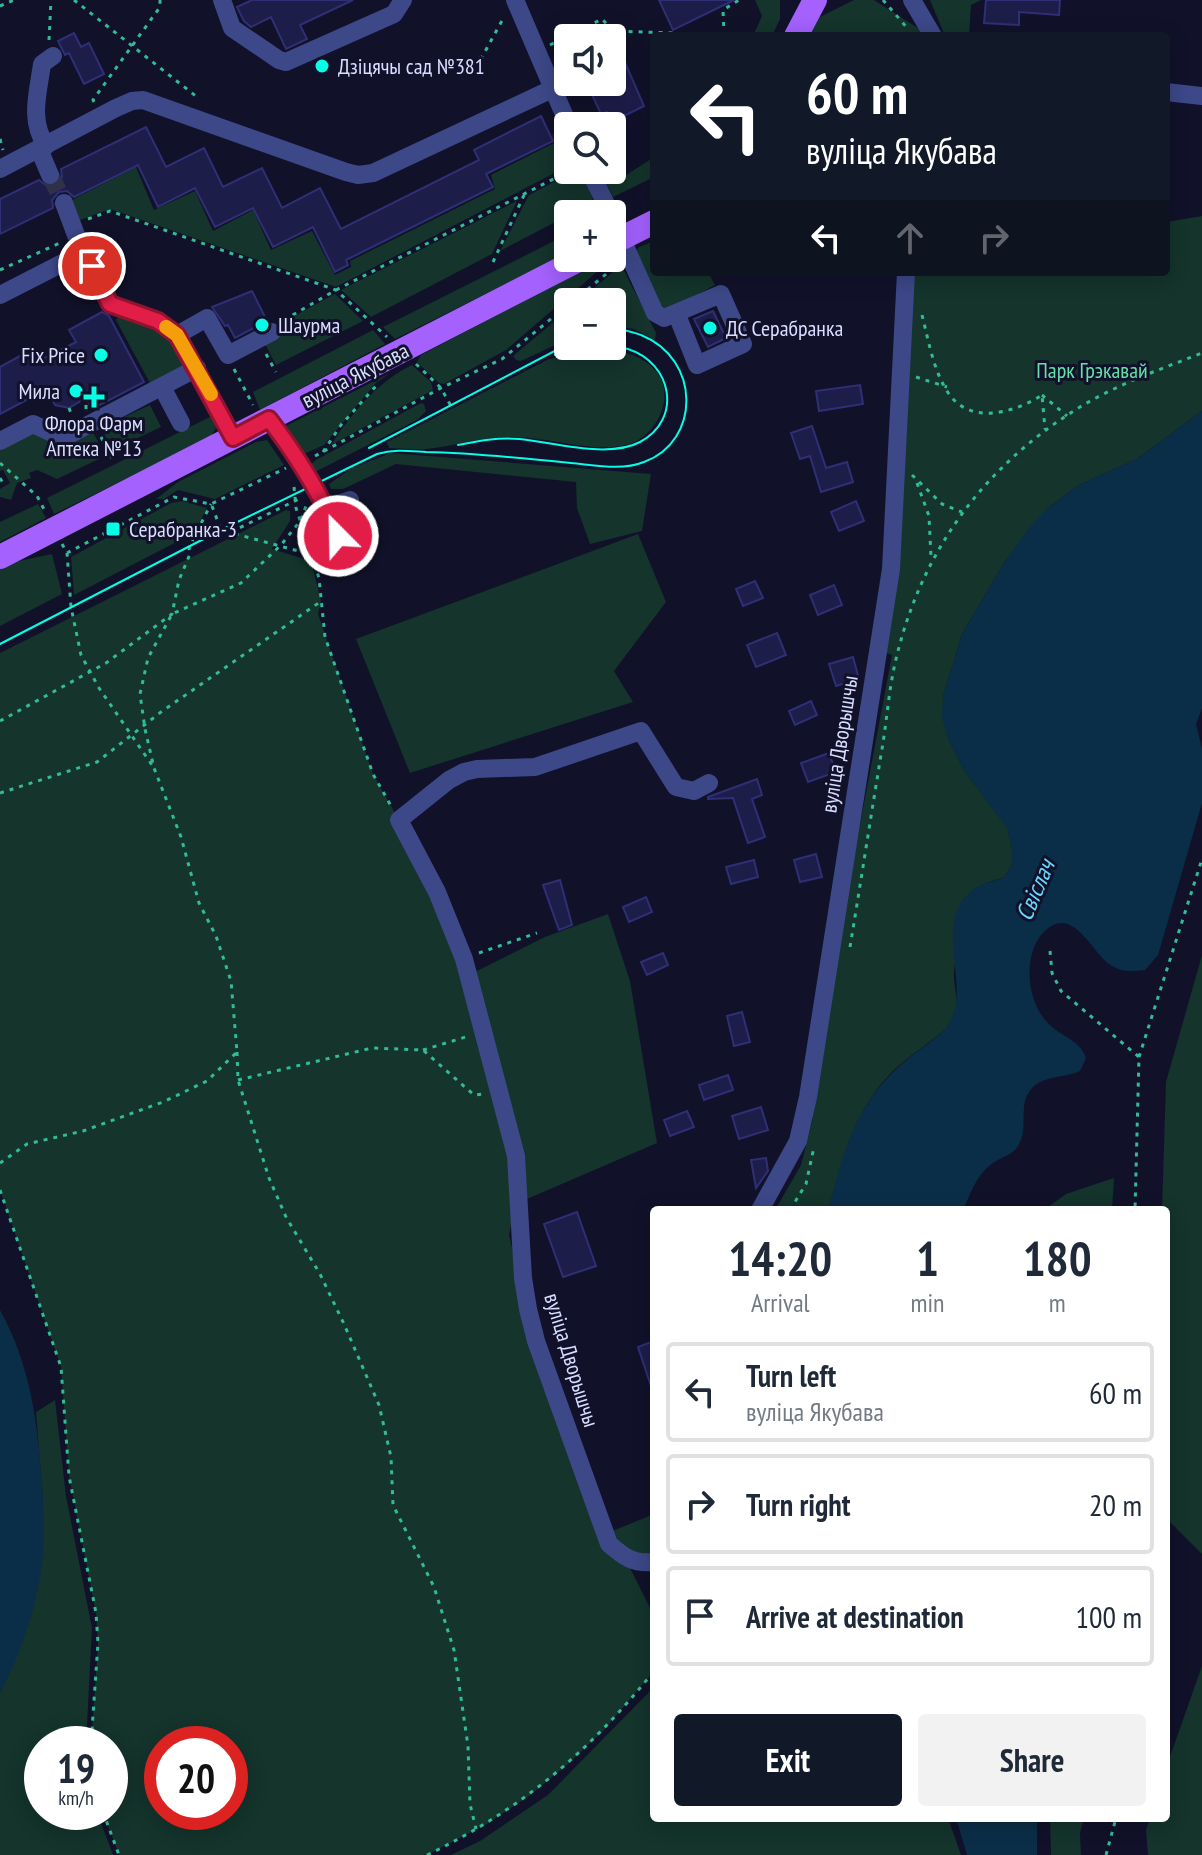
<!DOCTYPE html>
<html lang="en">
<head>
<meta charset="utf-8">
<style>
  :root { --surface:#fff; --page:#f2f2f3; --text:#1f2937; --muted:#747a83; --line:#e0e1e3; --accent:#111827 }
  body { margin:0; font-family:"PT Sans Narrow",sans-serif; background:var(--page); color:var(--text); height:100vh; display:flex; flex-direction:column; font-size:30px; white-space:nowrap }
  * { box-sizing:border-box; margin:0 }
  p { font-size:26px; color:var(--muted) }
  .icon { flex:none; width:44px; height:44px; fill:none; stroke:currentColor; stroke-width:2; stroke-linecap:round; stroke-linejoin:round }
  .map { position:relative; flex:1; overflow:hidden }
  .sheet { position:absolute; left:650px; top:1206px; width:520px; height:616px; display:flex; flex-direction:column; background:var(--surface); border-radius:8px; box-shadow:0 4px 20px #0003 }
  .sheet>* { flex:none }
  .banner { position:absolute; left:650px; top:32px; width:520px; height:244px; border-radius:8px; box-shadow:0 4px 20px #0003; background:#111827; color:#fff; overflow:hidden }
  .fabs { position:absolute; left:554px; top:24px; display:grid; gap:16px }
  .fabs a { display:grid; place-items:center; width:72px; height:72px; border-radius:8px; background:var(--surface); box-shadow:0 4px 20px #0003; font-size:40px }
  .speed { position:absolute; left:24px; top:1726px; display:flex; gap:16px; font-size:40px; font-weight:700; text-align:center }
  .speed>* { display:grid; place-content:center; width:104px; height:104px; border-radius:50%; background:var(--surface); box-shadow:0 4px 20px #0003; line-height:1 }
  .speed small { font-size:20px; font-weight:400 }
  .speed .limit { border:12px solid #d22; background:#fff; color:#111 }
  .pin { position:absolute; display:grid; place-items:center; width:68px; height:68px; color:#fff; margin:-34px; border:4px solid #fff; border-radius:50%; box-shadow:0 2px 8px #0007 }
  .me { position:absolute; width:88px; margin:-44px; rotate:337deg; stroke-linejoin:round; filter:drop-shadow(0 0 6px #0008) }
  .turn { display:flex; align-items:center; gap:28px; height:168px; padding:0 24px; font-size:36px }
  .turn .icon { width:104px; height:104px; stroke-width:2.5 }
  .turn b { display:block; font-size:56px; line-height:68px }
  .lanes { display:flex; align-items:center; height:76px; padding:0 24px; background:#0003; justify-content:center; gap:40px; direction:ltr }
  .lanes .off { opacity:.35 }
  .eta { display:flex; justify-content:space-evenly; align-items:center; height:136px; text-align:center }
  .eta b { font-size:48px; font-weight:800; line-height:56px }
  .primary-button { display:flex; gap:16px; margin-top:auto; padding:16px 24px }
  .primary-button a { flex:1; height:92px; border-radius:8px; background:var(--accent); color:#fff; font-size:32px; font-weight:800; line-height:92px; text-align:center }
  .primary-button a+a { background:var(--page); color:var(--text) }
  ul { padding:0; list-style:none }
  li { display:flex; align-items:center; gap:24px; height:100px; margin:0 16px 12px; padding:0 8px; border:4px solid var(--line); border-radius:8px }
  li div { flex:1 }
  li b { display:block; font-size:30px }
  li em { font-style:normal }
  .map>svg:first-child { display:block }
  .green { fill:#14342c; fill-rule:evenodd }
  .water { fill:#0b2e48 }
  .building { fill:#1d1d4a; stroke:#2f2f76; stroke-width:2 }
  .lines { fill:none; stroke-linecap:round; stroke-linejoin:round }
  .minor-tunnel { stroke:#2f304a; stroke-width:18; stroke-dasharray:18 9; stroke-linecap:butt }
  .path { stroke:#31bb97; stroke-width:3; stroke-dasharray:4 6; stroke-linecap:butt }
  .minor { stroke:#3c4888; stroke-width:18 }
  .major { stroke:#a461fe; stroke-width:24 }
  .tram { stroke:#07fde5; stroke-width:2 }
  .route-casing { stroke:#92132f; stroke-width:20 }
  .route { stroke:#e11d48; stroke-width:14 }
  .slow { stroke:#f59e0b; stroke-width:14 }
  .poi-dot { fill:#07fde5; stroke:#11112a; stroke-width:3 }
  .labels { text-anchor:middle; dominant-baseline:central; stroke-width:6; stroke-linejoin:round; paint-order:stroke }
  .poi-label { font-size:22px; fill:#d9ddff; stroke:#11112a; text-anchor:start }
  .park-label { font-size:22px; fill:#64e0a8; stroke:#11112a }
  .street-label { font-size:22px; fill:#d9ddff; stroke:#11112a }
  .water-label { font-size:24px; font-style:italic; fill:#68d7fe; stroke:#11112a }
</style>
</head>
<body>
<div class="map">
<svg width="1202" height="1855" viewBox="0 0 1202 1855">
  <rect width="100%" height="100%" fill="#11112a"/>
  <path class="green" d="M755 0H780V19L772 36H753L762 16Z
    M854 0H874L921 30 924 36H803L818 18Z
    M930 0H981L971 5 969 36H945Z
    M562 129 568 142V166L336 287 110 209 80 220 72 200 136 167 154 210 195 191 213 231 253 210 271 250 312 231 335 275 351 267 350 261 495 189 491 175 554 143 553 134Z
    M654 157V177L613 197 603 178 610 175 614 183Z
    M577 170H581L593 199 590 204 500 251 529 195Z
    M517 201 492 254 371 317 341 290Z
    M1202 216V411L1137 459 1079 485 1048 508 1006 560 962 634 943 697 948 738 964 770 1007 827 1013 852 1012 864 1005 877 986 883C976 909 963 935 956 961 948 987 967 1000 946 1029 929 1043 909 1056 893 1071 855 1109 841 1160 829 1210H775L801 1165 812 1122 833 968 892 655 883 652 909 272H1166V222Z
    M568 234V253L395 339 383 327Z
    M654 241V272H708L715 285 666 312 659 307 636 251 639 247Z
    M621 265 656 333 655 340 634 329 612 325V302H578Z
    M597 266 598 271 506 350 444 384 439 383 417 362 421 355 587 268Z
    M335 294 363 321 276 365 265 344 276 326Z
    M568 310V339L521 361 516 360 513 356Z
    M120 314 165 330 184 359 183 366 151 385 116 320Z
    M373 330 385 344 260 410 253 392Z
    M601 349C621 350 642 355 656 371 677 396 656 438 627 445 592 453 552 438 517 437 486 435 457 446 426 449 414 450 401 448 389 448L387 442 549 359Z
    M412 365 431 382 433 390 331 445C351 414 378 381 412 365Z
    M390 373 376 383 324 445 304 454 282 428Z
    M421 403 424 404 426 411 417 420 313 473 310 465 316 460Z
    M150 405 161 427 125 444 106 438 102 427Z
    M214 415 216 428 210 438 54 514 47 498Z
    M27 432 69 444 93 433 98 441 99 459 57 479 37 470 29 473 31 478 17 483 11 500 0 497V489L10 483 3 470 0 471V450Z
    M267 440 284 465 215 499 178 490 164 499H156L178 482 256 442Z
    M391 453 651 474 642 531 590 544 577 508 576 482 396 464 343 489H331L329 484 352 468Z
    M182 501 207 508 194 533 74 595 71 557 171 503Z
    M38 504 46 518 0 542V522Z
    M286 510 290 511V521L272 549 311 561 321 601 318 614 373 774 399 820 475 972 545 937 608 914 630 981 657 1143 520 1202 517 1193 509 1235 534 1339 609 1543 625 1558 654 1616V1671L605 1729 567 1765 529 1796 487 1824 427 1855H119L103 1812H110V1744H91L98 1643 96 1613 69 1476 61 1367 0 1190V653ZM162 1744H230V1812H162Z
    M638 534 666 602 614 671 633 702 410 773 356 639Z
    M52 554 62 594 0 626V565Z
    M1202 955V1554L1166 1518V1210H1162L1166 1082Z
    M1114 1178 1112 1210H1044L1066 1194Z
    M55 1400 66 1496 92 1628 86 1744H42V1812H97L113 1855H0V1693L31 1615 43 1549V1502L36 1412Z
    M654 1514V1558L627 1553 610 1532Z
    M1202 1666V1855H1148L1146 1830 1150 1818H1166V1768Z
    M654 1687V1818H948L961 1855H451L480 1841 548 1795Z
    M1050 1818H1084L1080 1833 1081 1855H1051Z"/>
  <path class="water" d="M1202 411V708L1196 724 1202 749V803L1158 955 1145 970C1132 972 1120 972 1109 964 1091 951 1071 901 1042 934 1022 957 1027 1005 1050 1025 1062 1037 1080 1040 1086 1058L1080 1071C1065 1078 1046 1075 1033 1087 1016 1104 1030 1128 1018 1146 1013 1155 1001 1157 993 1163 976 1175 971 1193 963 1210H829C840 1160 855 1109 893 1072 909 1056 929 1044 946 1029 975 990 931 927 970 892 980 883 993 882 1005 877L1012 864 1013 852 1007 828 964 770 948 738 942 718 943 697 962 634 1006 560 1032 524 1048 508 1079 485 1137 459Z
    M0 1310C31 1366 38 1425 42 1487 44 1515 45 1544 41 1572 34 1613 20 1656 0 1693Z
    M956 1818H1037V1855H967Z"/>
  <path class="building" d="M252 0H353L300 25 307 39 286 49 271 17 251 27 244 21 237 7Z
    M659 0H734L673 30Z
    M986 0H1060L1059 15 1019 12V25L984 23Z
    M74 33 81 47 89 43 104 74 84 84 69 53 65 55 58 41Z
    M612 43 621 61 624 60 644 106 612 122 607 112 601 114 586 82H612Z
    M541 116 553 141 486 174 493 187 346 260 348 265 335 272 313 227 273 247 253 208 215 227 195 188 158 207 138 165 74 197 67 191 59 192 52 200 53 208 0 234V199L39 180 48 187 55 186 62 177 61 169 146 127 166 167 204 148 223 187 262 168 282 208 320 188 341 229 479 160 474 150Z
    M252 291 267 321 235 338 228 325 225 326 212 307Z
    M713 311 726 338 708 347 694 319Z
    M102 312 109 316 144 382 92 409 86 398 69 408 55 405 47 389 0 414V367L29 351 35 363 76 342 69 330Z
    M860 385 863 404 819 411 816 391Z
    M812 426 826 468 847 462 853 482 821 492 810 456 800 459 791 433Z
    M856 501 864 521 839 531 831 512Z
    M755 581 763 598 743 606 736 589Z
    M834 585 842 605 818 615 810 595Z
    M777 633 786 655 756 667 747 645Z
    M853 657 859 679 836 686 829 664Z
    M811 701 817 715 795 725 789 711Z
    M829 753 836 772 808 782 801 763Z
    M757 779 762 795 752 799 765 837 748 843 733 798 708 799V797Z
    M816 854 822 877 800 882 794 860Z
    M754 860 758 877 731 884 726 867Z
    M560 880 572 925 559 930 543 885Z
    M646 897 652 912 629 922 623 907Z
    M663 953 668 965 647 975 641 962Z
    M742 1012 750 1042 734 1046 727 1016Z
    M728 1075 733 1090 704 1100 699 1085Z
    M761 1107 768 1130 739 1139 732 1116Z
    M687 1111 694 1127 670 1136 664 1120Z
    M766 1158 768 1171 756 1188 751 1160Z
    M577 1212 596 1266 563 1277 544 1224Z
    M654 1341V1388L652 1389 638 1347Z"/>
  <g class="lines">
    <path class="minor-tunnel" d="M50 175 64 203"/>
    <path class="path" d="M74 0 197 97 196 100
      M883 0 909 30
      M0 6 14 0
      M702 36 710 33 715 36
      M724 36 723 10 739 0
      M49 40 51 0
      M550 45 602 19 613 31 675 33 677 36
      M461 66 482 57 504 17
      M94 102 93 100 160 7V0
      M0 139 3 150
      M88 219 110 211 336 290 387 337
      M493 262 525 193
      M0 270 62 242
      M572 302 616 266
      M922 315C929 342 935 381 955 401 979 424 1019 410 1042 395L1045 429
      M284 320 336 290 571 170
      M266 354 276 372
      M416 364 441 388 451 406
      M234 369 253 405
      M916 377 947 387
      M1042 395 1067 416
      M69 408 72 416
      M86 409V398
      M101 437 112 458
      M323 452 341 425 376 386
      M315 456 441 388 502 359 568 305
      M0 463 37 496 46 513
      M912 475 942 504 962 512
      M0 478 3 483 0 485
      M917 483 929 516 931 557
      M294 487 296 508 319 578 325 637 373 774 391 806
      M212 506 221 530 313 555
      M231 532 303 497
      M62 544 67 553 71 607 81 655 99 688 152 765
      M67 553 174 497 211 504 286 468
      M0 721 106 663 172 614 179 580 190 554 189 547 211 504
      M0 793 97 762 161 712 320 602
      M850 947C861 881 871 815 882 749 887 719 889 688 896 659 922 550 984 466 1080 407 1118 384 1161 369 1202 353
      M1050 951 1052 973 1061 991 1139 1057 1135 1210
      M479 953 537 933
      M423 1050 469 1036
      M237 1052 238 1080 269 1178 286 1217 320 1274 344 1324 379 1405 391 1457 393 1505 434 1587 454 1650 468 1746 470 1804 476 1829
      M1139 1057 1202 859
      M238 1080 372 1048 423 1050 474 1095 485 1094
      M0 1163 27 1144 83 1131 163 1102 207 1081 237 1052 231 981 216 936 199 903 181 837 154 768 145 729 140 694 148 658 172 614 241 583 281 545 301 520 306 506
      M0 1190 61 1367 69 1476 96 1613 98 1643 91 1744
      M790 1210 806 1184 814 1147
      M103 1812 119 1855
      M427 1855C521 1810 590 1751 654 1671
      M1106 1855 1116 1818"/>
    <path class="minor" d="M222 0 232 28 279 60 286 62 394 14 403 0
      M515 0 569 126
      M912 0 933 36
      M1166 92 1202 96
      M46 146C29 119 38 94 42 64L53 56
      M39 149 50 175
      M0 169 116 108 132 101 143 100 346 172 358 175 373 173 552 89
      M589 170 611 214
      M64 203 76 235 110 304 158 321 177 335 233 438
      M612 217 655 313 664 318 721 294 743 344 697 365 677 315
      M0 295 84 252
      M177 335 207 318 228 355 272 332
      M162 387 181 423
      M269 419C297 456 321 493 338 536
      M0 441 33 424 63 438 197 368
      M327 508 350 500
      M760 1210 798 1141 808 1097 891 569 906 272
      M654 1562C633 1564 624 1557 609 1544L536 1341 528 1309 523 1278 516 1156 464 959 437 892 399 820 449 780 464 772 477 769 535 767 641 731 676 787 694 791 709 783"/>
    <path class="major" d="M796 36 815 0
      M612 243 654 222
      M0 557 582 258"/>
    <path class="tram" d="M458 445C478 441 498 437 519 439 553 442 608 459 640 442 683 419 672 363 628 349 605 342 578 351 555 355
      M369 448 568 344
      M0 644 221 530 377 454C394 449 409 451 426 452 474 453 523 458 571 463 594 465 622 471 644 462 701 441 701 359 641 335 632 332 623 328 612 329"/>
  </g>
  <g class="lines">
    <defs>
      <path id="route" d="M92 266 110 304 158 321 177 335 233 438 269 419C297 456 321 493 338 536"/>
    </defs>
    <use href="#route" class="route-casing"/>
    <use href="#route" class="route"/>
    <path class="slow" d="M166 327 177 335 211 394"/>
  </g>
  <g class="poi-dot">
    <circle cx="322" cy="66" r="8"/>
    <circle cx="262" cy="325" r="8"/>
    <circle cx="710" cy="328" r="8"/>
    <circle cx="101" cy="355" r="8"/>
    <circle cx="76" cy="391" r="8"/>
    <path d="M90 385h8v8h8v8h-8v8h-8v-8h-8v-8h8z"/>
    <rect x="105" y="521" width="16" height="16" rx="4"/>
  </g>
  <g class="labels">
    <g class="poi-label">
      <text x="338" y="66">Дзіцячы сад №381</text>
      <text x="278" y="325">Шаурма</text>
      <text x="726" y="328">ДС Серабранка</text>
      <text x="85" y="355" text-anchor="end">Fix Price</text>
      <text x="60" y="391" text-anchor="end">Мила</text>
      <text x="94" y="423" text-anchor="middle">Флора Фарм<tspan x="94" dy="25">Аптека №13</tspan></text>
      <text x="129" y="529">Серабранка-3</text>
    </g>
    <g class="park-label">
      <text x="1092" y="370">Парк Грэкавай</text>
    </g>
    <g class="street-label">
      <text transform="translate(355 375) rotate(-27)">вуліца Якубава</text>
      <text transform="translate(839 744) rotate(-81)">вуліца Дворышчы</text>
      <text transform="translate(572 1360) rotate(73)">вуліца Дворышчы</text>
    </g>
    <g class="water-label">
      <text transform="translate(1035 890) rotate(-67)">Свіслач</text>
    </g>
  </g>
</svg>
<div class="fabs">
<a><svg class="icon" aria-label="sound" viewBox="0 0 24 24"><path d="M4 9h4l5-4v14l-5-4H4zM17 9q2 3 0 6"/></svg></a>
<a><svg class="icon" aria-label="search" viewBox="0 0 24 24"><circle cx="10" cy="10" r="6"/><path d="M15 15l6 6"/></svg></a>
<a>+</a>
<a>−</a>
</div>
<div class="speed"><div>19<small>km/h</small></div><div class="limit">20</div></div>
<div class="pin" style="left:92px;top:266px;background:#d93025"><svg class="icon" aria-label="arrive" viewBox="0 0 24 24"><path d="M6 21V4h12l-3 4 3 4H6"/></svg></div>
<svg class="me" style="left:338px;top:536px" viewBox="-20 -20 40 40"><circle r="17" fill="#e11d48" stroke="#fff" stroke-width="3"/><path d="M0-11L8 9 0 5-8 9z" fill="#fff"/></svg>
<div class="banner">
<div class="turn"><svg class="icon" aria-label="left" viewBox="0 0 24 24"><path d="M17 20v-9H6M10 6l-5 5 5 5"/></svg><div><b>60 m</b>вуліца Якубава</div></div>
<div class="lanes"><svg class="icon" aria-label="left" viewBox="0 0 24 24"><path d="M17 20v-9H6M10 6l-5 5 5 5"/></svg><svg class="icon off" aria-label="ahead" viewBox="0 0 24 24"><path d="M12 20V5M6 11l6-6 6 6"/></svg><svg class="icon off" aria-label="right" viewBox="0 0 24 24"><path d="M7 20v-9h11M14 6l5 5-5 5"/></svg></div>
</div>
<section class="sheet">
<div class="eta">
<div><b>14:20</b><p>Arrival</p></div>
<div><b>1</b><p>min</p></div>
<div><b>180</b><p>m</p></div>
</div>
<ul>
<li><svg class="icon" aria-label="left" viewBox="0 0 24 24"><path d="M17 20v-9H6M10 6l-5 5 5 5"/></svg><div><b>Turn left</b><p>вуліца Якубава</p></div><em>60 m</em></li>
<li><svg class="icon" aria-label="right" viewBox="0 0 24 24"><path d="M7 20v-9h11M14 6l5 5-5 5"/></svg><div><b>Turn right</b></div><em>20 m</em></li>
<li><svg class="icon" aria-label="arrive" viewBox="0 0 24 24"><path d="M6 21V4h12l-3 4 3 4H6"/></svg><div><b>Arrive at destination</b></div><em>100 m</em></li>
</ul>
<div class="primary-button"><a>Exit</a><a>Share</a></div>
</section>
</div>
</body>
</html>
